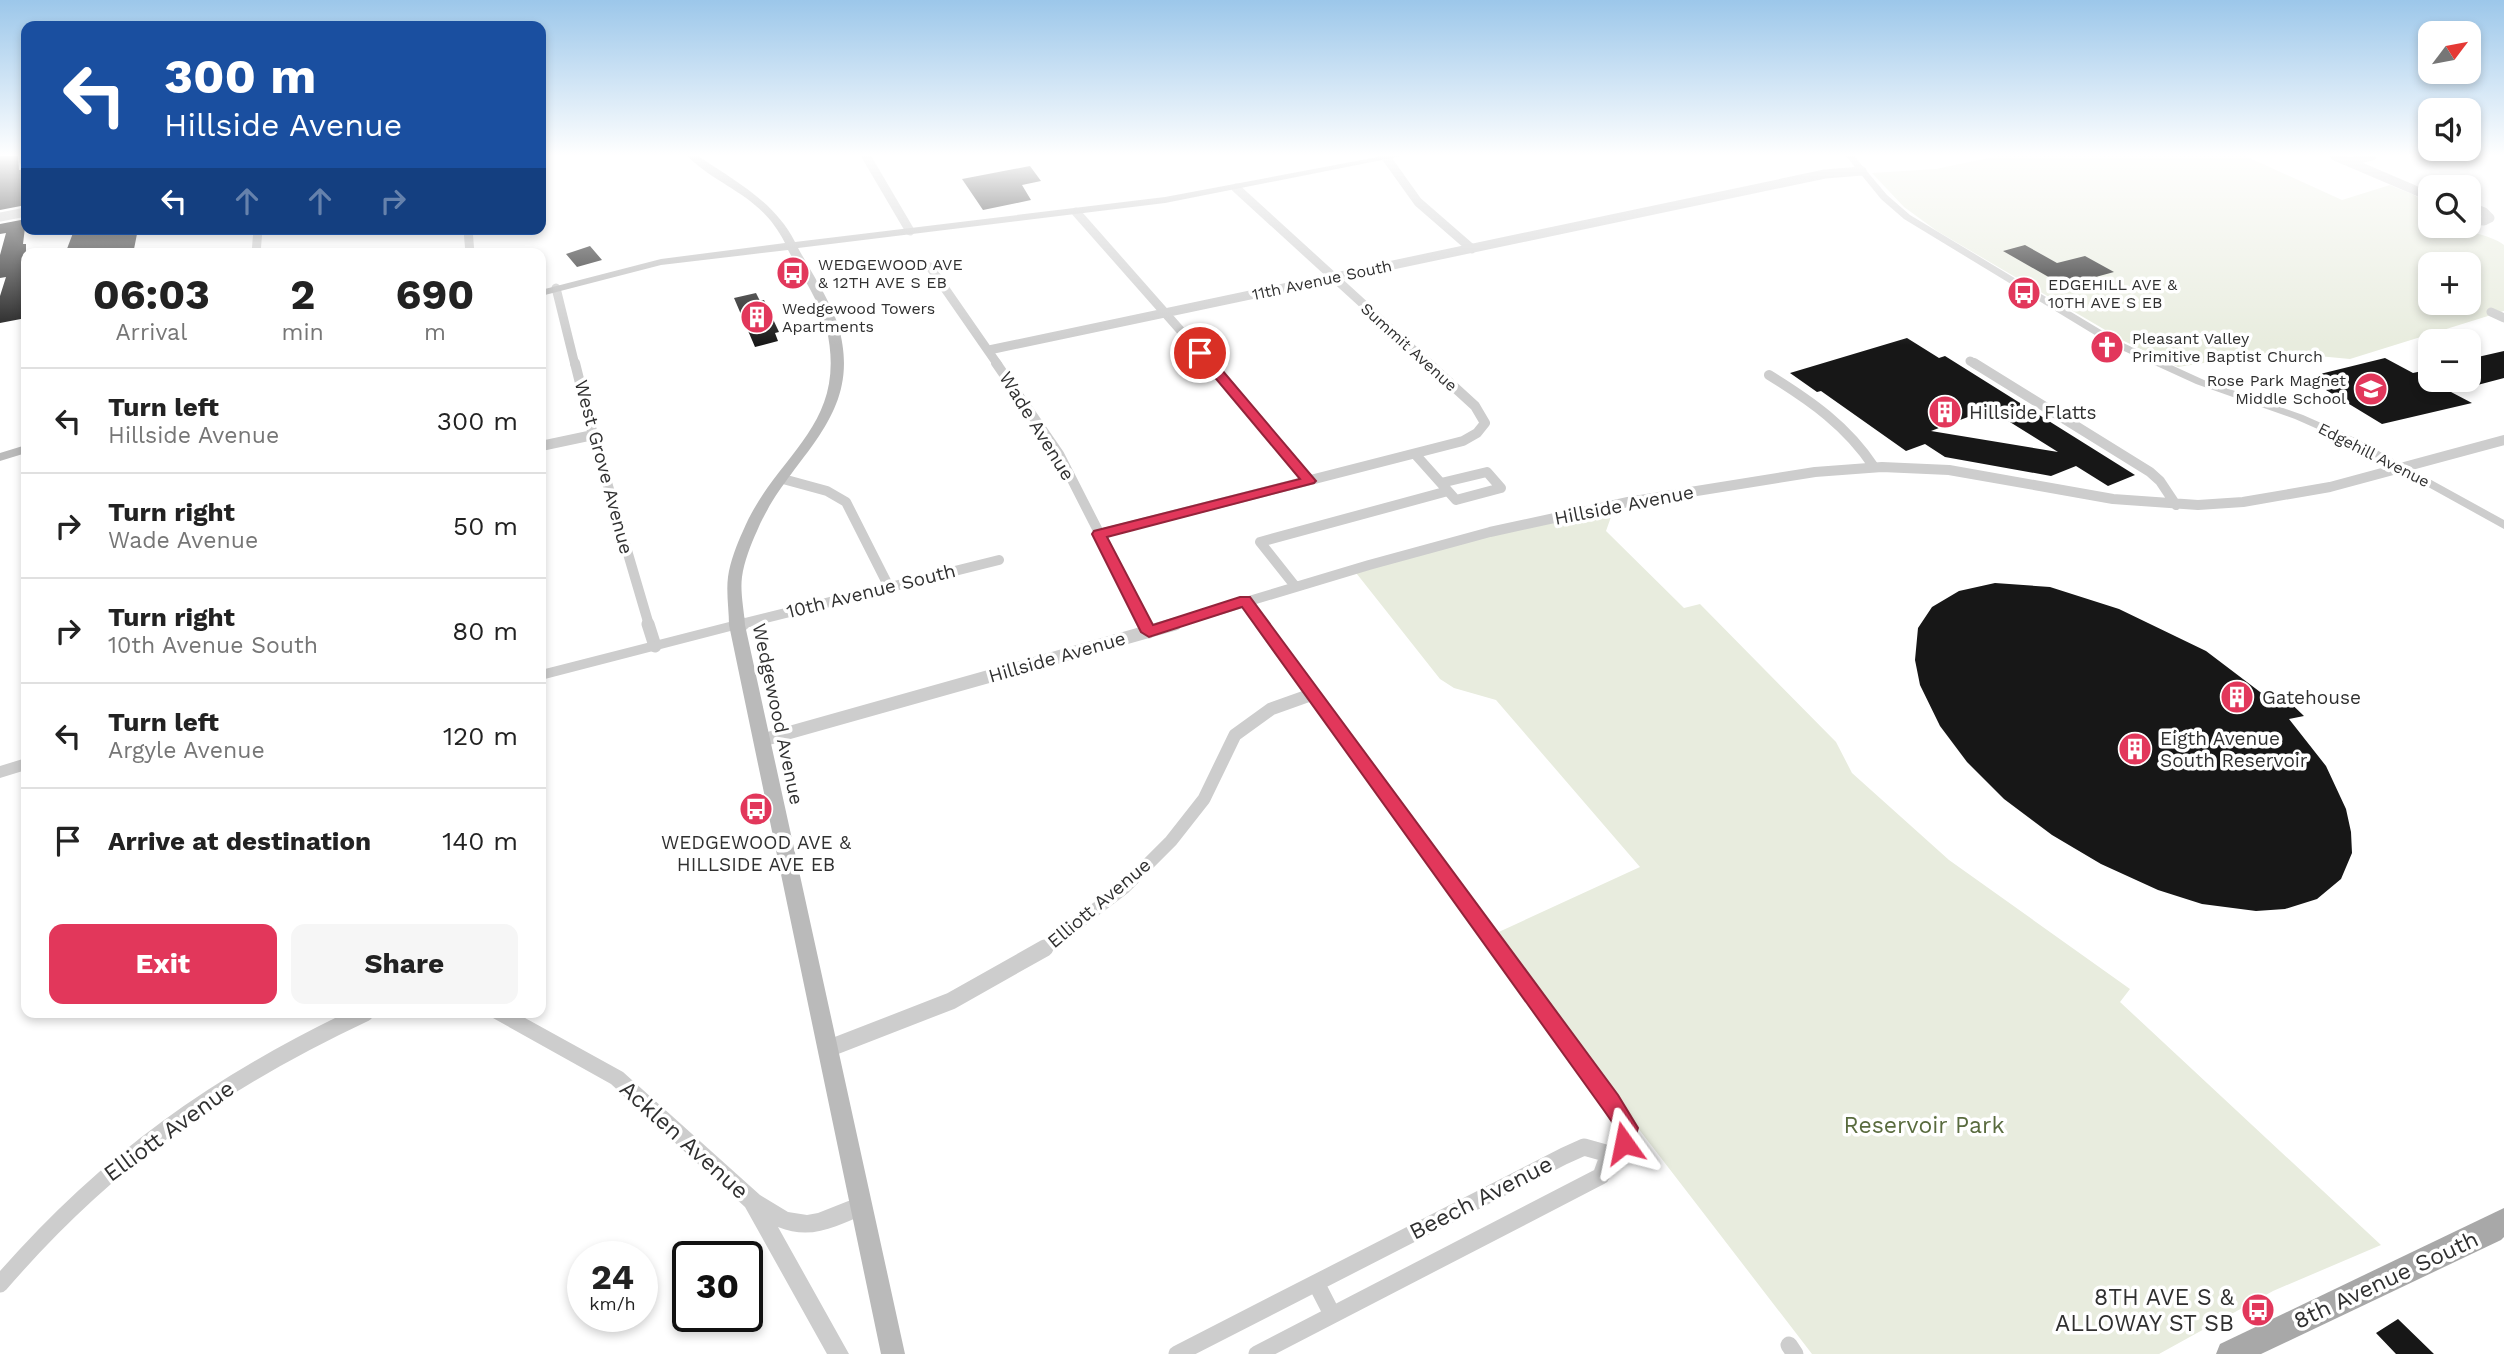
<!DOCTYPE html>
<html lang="en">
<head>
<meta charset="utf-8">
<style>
  :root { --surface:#fff; --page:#f6f6f6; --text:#222; --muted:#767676; --line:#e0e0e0; --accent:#e2375b }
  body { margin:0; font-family:"Work Sans",sans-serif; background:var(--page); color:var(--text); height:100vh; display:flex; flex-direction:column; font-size:26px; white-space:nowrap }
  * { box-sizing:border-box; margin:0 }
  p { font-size:23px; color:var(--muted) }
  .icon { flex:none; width:38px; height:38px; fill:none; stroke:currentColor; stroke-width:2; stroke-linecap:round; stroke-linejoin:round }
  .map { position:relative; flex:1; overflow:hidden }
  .sheet { position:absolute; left:21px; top:248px; width:525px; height:770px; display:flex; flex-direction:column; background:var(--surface); border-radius:14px; box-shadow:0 4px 10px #0003 }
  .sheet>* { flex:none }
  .guide { position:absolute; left:21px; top:21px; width:525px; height:214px; border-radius:14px; box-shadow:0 4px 10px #0003; background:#1a4fa0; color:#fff; overflow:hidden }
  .needle { width:46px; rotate:58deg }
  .controls { position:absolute; left:2418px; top:21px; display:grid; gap:14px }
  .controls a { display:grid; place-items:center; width:63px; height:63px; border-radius:14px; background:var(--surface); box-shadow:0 4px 10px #0003; font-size:35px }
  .speed { position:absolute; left:567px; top:1241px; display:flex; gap:14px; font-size:35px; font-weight:700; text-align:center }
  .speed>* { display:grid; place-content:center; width:91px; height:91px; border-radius:50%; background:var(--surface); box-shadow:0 4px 10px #0003; line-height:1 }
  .speed small { font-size:18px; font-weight:400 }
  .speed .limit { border:4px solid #111; border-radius:10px; background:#fff; color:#111 }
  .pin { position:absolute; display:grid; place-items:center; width:60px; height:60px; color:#fff; margin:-30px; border:4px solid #fff; border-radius:50%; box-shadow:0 2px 7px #0007 }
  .me { position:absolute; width:77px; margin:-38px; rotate:348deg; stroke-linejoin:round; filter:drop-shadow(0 0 5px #0008) }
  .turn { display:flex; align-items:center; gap:24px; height:147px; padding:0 28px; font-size:32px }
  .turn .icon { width:91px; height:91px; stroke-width:2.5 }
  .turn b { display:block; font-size:49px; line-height:60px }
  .lanes { display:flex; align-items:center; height:66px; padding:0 28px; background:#0003; justify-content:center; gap:35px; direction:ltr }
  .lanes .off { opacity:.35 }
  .eta { display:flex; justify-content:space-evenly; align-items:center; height:119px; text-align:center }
  .eta b { font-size:42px; font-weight:700; line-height:49px }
  .cta { display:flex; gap:14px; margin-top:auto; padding:14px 28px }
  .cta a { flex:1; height:80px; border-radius:14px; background:var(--accent); color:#fff; font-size:28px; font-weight:700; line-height:80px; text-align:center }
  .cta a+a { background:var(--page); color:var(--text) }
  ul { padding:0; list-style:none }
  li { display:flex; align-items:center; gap:21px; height:105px; padding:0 28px; border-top:2px solid var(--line) }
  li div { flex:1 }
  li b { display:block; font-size:26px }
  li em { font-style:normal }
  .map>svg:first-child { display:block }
  .green { fill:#e8ecde; fill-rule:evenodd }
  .building { fill:#171717; fill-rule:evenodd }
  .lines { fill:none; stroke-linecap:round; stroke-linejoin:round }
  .minor-far3 { stroke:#cdcdcd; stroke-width:9 }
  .minor-far2 { stroke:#cdcdcd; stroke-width:10 }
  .minor-far1 { stroke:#cdcdcd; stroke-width:13 }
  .minor { stroke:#cdcdcd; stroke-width:17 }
  .tertiary { fill:#cdcdcd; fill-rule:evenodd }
  .secondary { fill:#bababa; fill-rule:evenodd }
  .primary { fill:#a8a8a8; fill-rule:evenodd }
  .route { fill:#e2375b; stroke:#93243b; stroke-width:2 }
  .labels { text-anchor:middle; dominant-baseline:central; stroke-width:7; stroke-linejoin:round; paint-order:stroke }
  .far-poi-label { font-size:16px; fill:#303030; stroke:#fff; text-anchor:start }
  .far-street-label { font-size:16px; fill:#303030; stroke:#fff }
  .poi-label { font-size:19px; fill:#303030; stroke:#fff; text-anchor:start }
  .street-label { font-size:19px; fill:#303030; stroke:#fff }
  .near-park-label { font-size:23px; fill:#596b3e; stroke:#fff }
  .near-street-label { font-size:23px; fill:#303030; stroke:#fff }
  .near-poi-label { font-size:23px; fill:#303030; stroke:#fff; text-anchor:end }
</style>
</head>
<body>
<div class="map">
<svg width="2504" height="1354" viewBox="0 0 2504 1354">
  <rect width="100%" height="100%" fill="#fff"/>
  <path class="green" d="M1998 156H2245L2342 200 2390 185C2414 196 2431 196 2431 226 2448 226 2491 234 2504 245V311L2350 359 2274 352 2178 367 2124 341 1937 231 1904 207 1872 173 1936 169ZM2431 264H2469V303H2431Z
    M1607 507 1612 514 1606 531 1684 608 1700 604 1836 742 1852 773 1949 860 2130 989 2120 1002 2381 1245 2273 1291 2159 1354H1812L1490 936 1640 867 1496 700 1454 688 1440 679 1353 569Z"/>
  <path class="building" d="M0 156H18L19 170 26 169V205L0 210Z
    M1030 166 1041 181 1022 185 1031 200 983 210 962 179Z
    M26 219 23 244H26V318L0 323V296L6 277 0 278V255L6 233 0 234V224Z
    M95 229H138L133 254H65L73 233Z
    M2025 245 2057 263 2085 256 2114 272 2092 278 2101 283 2073 291 2003 251Z
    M590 246 602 260 577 267 566 254Z
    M756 293 760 301 764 300 779 332 775 333 778 341 755 347 734 298Z
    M1907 338 1939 358 1945 356 2135 475 2108 486 2076 466 2051 476 1945 457 1925 444 1906 451 1821 391 1817 392 1790 373ZM1989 409 2058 452 1931 431Z
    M2504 351V378L2451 392 2472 403 2382 424 2326 390 2341 386 2320 374 2385 358 2413 373 2431 369V380H2469V359Z
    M1995 583 2050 587 2119 609 2206 651 2268 698 2282 695 2304 716 2289 719 2326 766 2346 809 2351 832 2352 853 2341 879 2317 899 2285 909 2256 911 2202 904 2158 890 2101 864 2052 835 2004 799 1967 762 1940 726 1920 685 1915 660 1918 628 1932 607 1959 591Z
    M2398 1319 2434 1354H2396L2376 1333Z"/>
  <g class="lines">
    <path class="minor-far3" d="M866 156 910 231
      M1385 156 1418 202 1472 249
      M2335 156 2431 197
      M23 160H26
      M2349 162 2372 156
      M1236 188 1430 365
      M2469 206 2484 212 2490 218 2484 221 2469 220
      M1076 212 1211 365
      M0 217 26 212
      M468 229 470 254
      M256 254 258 229
      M930 267 998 365
      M556 288 575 365
      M2491 312 2504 318
      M989 350 1825 174 1862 171
      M1970 361 1977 365"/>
    <path class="minor-far2" d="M575 363 593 435 649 625
      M996 363 1059 454 1146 625
      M1210 363 1309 480
      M1974 363 2150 472 2160 481 2176 505
      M1769 375C1811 401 1847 426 1874 467
      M541 446 593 435
      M783 479 827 491 846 502 889 587
      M1441 483 1487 472 1501 488 1456 500 1448 491
      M1099 534 1463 441 1477 433 1485 423 1475 406 1428 363
      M1295 586 1260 542 1448 491 1415 454
      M1245 601 1263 625
      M737 625 999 560
      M1169 625 1369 565 1490 532 1628 502 1815 472 1882 467 1949 470 2113 499 2198 505 2243 502 2330 487 2504 440"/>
    <path class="minor-far1" d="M648 624 655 646
      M1145 624 1149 632
      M1261 624 1500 950
      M737 625 743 624
      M763 740 1175 624
      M1042 950 1125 887 1171 841 1204 799 1235 735 1271 709 1313 694"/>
    <path class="minor" d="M1499 948 1628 1128 1624 1143 1609 1154
      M830 1048 951 1001 1045 948
      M1316 1283 1332 1314
      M0 1284C106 1161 218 1082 365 1013
      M1789 1345 1795 1354
      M1177 1354 1564 1156 1584 1147 1609 1154 1601 1176 1257 1354"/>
    <path class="tertiary" d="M1846 156H1854L1887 195 1910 215 2121 342 2204 380 2303 415 2355 438 2504 520V529L2347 442 2295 419 2196 384 2113 346 1904 219 1881 199Z
      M737 620 742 622 744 625 742 628 541 680V670Z
      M26 758V770L0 778V766Z
      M490 1013H516L623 1072 760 1195 788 1212 807 1215 818 1213 861 1196 868 1199 871 1206 868 1213C836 1226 812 1241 778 1227L849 1354H827L745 1207 611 1084 493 1018Z"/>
    <path class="secondary" d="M687 156H698C735 181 774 201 795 242L1165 197 1383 156H1402L1165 203 798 248C810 270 831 302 838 325 866 419 788 456 757 531 751 544 744 562 742 577 740 592 744 610 745 625L905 1354H881L729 625C729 610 726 592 728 577 730 562 737 544 743 531 776 452 850 427 826 326 821 305 799 270 788 250L661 265 541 296V290L661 259 785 243C760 194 723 190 687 156Z
      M26 445V453L0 461V453Z"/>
    <path class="primary" d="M2504 1208V1237L2501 1240 2261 1354H2216L2220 1344Z"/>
  </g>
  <linearGradient id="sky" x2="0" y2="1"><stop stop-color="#9cc7ea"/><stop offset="0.45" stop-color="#fff"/><stop offset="1" stop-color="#fff" stop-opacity="0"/></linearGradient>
  <rect width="2504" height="345" fill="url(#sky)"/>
  <path class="route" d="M1200 349 1205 350 1316 481 1314 483 1107 537 1153 625 1240 597H1250L1618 1095 1638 1128 1631 1150 1624 1153 1616 1150 1613 1143 1617 1129 1603 1109 1242 607 1149 637 1141 632 1092 534 1094 531 1300 479 1196 355V350Z"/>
  <defs>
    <symbol id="bus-disc" viewBox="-11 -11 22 22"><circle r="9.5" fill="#e2375b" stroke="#fff"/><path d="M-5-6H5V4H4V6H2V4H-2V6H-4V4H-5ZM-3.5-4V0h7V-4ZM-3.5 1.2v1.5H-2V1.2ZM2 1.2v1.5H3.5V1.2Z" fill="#fff"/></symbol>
    <symbol id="building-disc" viewBox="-11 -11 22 22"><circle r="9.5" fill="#e2375b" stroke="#fff"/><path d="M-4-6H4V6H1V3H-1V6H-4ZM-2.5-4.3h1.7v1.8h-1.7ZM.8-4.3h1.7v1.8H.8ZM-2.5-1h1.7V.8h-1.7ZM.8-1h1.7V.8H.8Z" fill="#fff"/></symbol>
    <symbol id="church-disc" viewBox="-11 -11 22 22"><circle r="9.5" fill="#e2375b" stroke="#fff"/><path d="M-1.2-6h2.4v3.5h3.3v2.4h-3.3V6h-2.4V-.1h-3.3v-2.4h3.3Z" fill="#fff"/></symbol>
    <symbol id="school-disc" viewBox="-11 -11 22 22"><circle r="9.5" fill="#e2375b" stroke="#fff"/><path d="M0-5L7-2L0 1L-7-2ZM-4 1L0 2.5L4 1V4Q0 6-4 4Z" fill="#fff"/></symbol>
  </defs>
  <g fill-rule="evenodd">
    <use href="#bus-disc" x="774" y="254" width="38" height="38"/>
    <use href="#bus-disc" x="2005" y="274" width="38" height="38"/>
    <use href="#building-disc" x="738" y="298" width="38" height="38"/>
    <use href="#church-disc" x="2088" y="328" width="38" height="38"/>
    <use href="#school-disc" x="2352" y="370" width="38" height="38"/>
    <use href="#building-disc" x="1926" y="393" width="38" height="38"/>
    <use href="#building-disc" x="2218" y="678" width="38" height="38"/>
    <use href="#building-disc" x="2116" y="730" width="38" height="38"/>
    <use href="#bus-disc" x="737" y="790" width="38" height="38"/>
    <use href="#bus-disc" x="2239" y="1291" width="38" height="38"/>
  </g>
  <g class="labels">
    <g class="far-poi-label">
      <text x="818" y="264">WEDGEWOOD AVE<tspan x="818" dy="18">&amp; 12TH AVE S EB</tspan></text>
      <text x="2048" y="284">EDGEHILL AVE &amp;<tspan x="2048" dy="18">10TH AVE S EB</tspan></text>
      <text x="782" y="308">Wedgewood Towers<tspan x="782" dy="18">Apartments</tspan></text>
      <text x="2132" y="338">Pleasant Valley<tspan x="2132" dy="18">Primitive Baptist Church</tspan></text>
      <text x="2346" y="380" text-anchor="end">Rose Park Magnet<tspan x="2346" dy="18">Middle School</tspan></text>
    </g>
    <g class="far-street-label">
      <text transform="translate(1322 280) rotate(-12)">11th Avenue South</text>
      <text transform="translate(1409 347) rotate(42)">Summit Avenue</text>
      <text transform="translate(2374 455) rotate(27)">Edgehill Avenue</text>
    </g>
    <g class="poi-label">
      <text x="1969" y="412">Hillside Flatts</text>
      <text x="2262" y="697">Gatehouse</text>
      <text x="2160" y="738">Eigth Avenue<tspan x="2160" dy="22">South Reservoir</tspan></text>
      <text x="756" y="842" text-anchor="middle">WEDGEWOOD AVE &amp;<tspan x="756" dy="22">HILLSIDE AVE EB</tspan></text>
    </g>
    <g class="street-label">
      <text transform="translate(1037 426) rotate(58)">Wade Avenue</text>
      <text transform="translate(604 467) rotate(75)">West Grove Avenue</text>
      <text transform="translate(1624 505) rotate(-11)">Hillside Avenue</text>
      <text transform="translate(871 591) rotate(-14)">10th Avenue South</text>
      <text transform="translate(1057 657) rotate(-16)">Hillside Avenue</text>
      <text transform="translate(778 714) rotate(78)">Wedgewood Avenue</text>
      <text transform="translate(1099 903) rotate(-40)">Elliott Avenue</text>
    </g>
    <g class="near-park-label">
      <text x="1924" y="1125">Reservoir Park</text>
    </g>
    <g class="near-street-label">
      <text transform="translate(169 1131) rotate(-36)">Elliott Avenue</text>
      <text transform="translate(684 1140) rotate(42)">Acklen Avenue</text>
      <text transform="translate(1481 1198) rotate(-27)">Beech Avenue</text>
      <text transform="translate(2386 1280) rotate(-25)">8th Avenue South</text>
    </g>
    <g class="near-poi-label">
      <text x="2234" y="1297">8TH AVE S &amp;<tspan x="2234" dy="26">ALLOWAY ST SB</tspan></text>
    </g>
  </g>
</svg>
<div class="controls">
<a><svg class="needle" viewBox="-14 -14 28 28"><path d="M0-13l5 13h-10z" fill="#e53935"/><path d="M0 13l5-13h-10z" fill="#767676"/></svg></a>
<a><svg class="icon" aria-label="sound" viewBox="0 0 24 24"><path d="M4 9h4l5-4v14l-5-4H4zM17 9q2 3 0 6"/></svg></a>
<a><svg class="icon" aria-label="search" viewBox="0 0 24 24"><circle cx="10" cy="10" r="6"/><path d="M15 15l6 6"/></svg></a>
<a>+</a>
<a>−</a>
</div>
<div class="speed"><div>24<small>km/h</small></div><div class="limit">30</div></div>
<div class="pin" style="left:1200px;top:353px;background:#d93025"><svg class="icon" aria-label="arrive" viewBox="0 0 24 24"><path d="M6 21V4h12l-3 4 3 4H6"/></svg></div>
<svg class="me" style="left:1624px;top:1143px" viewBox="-20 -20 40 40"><path d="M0-17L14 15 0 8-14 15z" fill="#e2375b" stroke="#fff" stroke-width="4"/></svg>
<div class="guide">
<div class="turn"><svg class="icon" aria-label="left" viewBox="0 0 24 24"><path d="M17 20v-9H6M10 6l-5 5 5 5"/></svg><div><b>300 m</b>Hillside Avenue</div></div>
<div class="lanes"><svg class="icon" aria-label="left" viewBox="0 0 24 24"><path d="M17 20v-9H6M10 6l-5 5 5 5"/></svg><svg class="icon off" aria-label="ahead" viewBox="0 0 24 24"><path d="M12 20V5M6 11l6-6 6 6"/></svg><svg class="icon off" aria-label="ahead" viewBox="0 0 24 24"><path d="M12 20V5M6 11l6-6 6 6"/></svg><svg class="icon off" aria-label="right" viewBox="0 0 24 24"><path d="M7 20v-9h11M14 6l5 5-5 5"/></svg></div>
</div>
<section class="sheet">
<div class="eta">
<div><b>06:03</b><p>Arrival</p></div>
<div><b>2</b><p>min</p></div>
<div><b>690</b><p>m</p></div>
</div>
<ul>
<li><svg class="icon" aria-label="left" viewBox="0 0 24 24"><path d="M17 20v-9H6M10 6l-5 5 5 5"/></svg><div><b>Turn left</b><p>Hillside Avenue</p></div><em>300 m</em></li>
<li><svg class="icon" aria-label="right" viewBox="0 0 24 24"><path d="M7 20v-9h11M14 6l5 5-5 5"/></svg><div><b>Turn right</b><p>Wade Avenue</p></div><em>50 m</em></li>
<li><svg class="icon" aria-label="right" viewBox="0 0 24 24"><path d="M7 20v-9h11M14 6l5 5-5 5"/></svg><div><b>Turn right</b><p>10th Avenue South</p></div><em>80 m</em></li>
<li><svg class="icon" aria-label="left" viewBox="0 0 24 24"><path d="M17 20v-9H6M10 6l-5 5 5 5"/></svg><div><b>Turn left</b><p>Argyle Avenue</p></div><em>120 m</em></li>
<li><svg class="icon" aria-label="arrive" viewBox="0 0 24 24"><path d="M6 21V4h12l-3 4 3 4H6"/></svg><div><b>Arrive at destination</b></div><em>140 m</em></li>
</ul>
<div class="cta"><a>Exit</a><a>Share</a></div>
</section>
</div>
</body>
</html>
